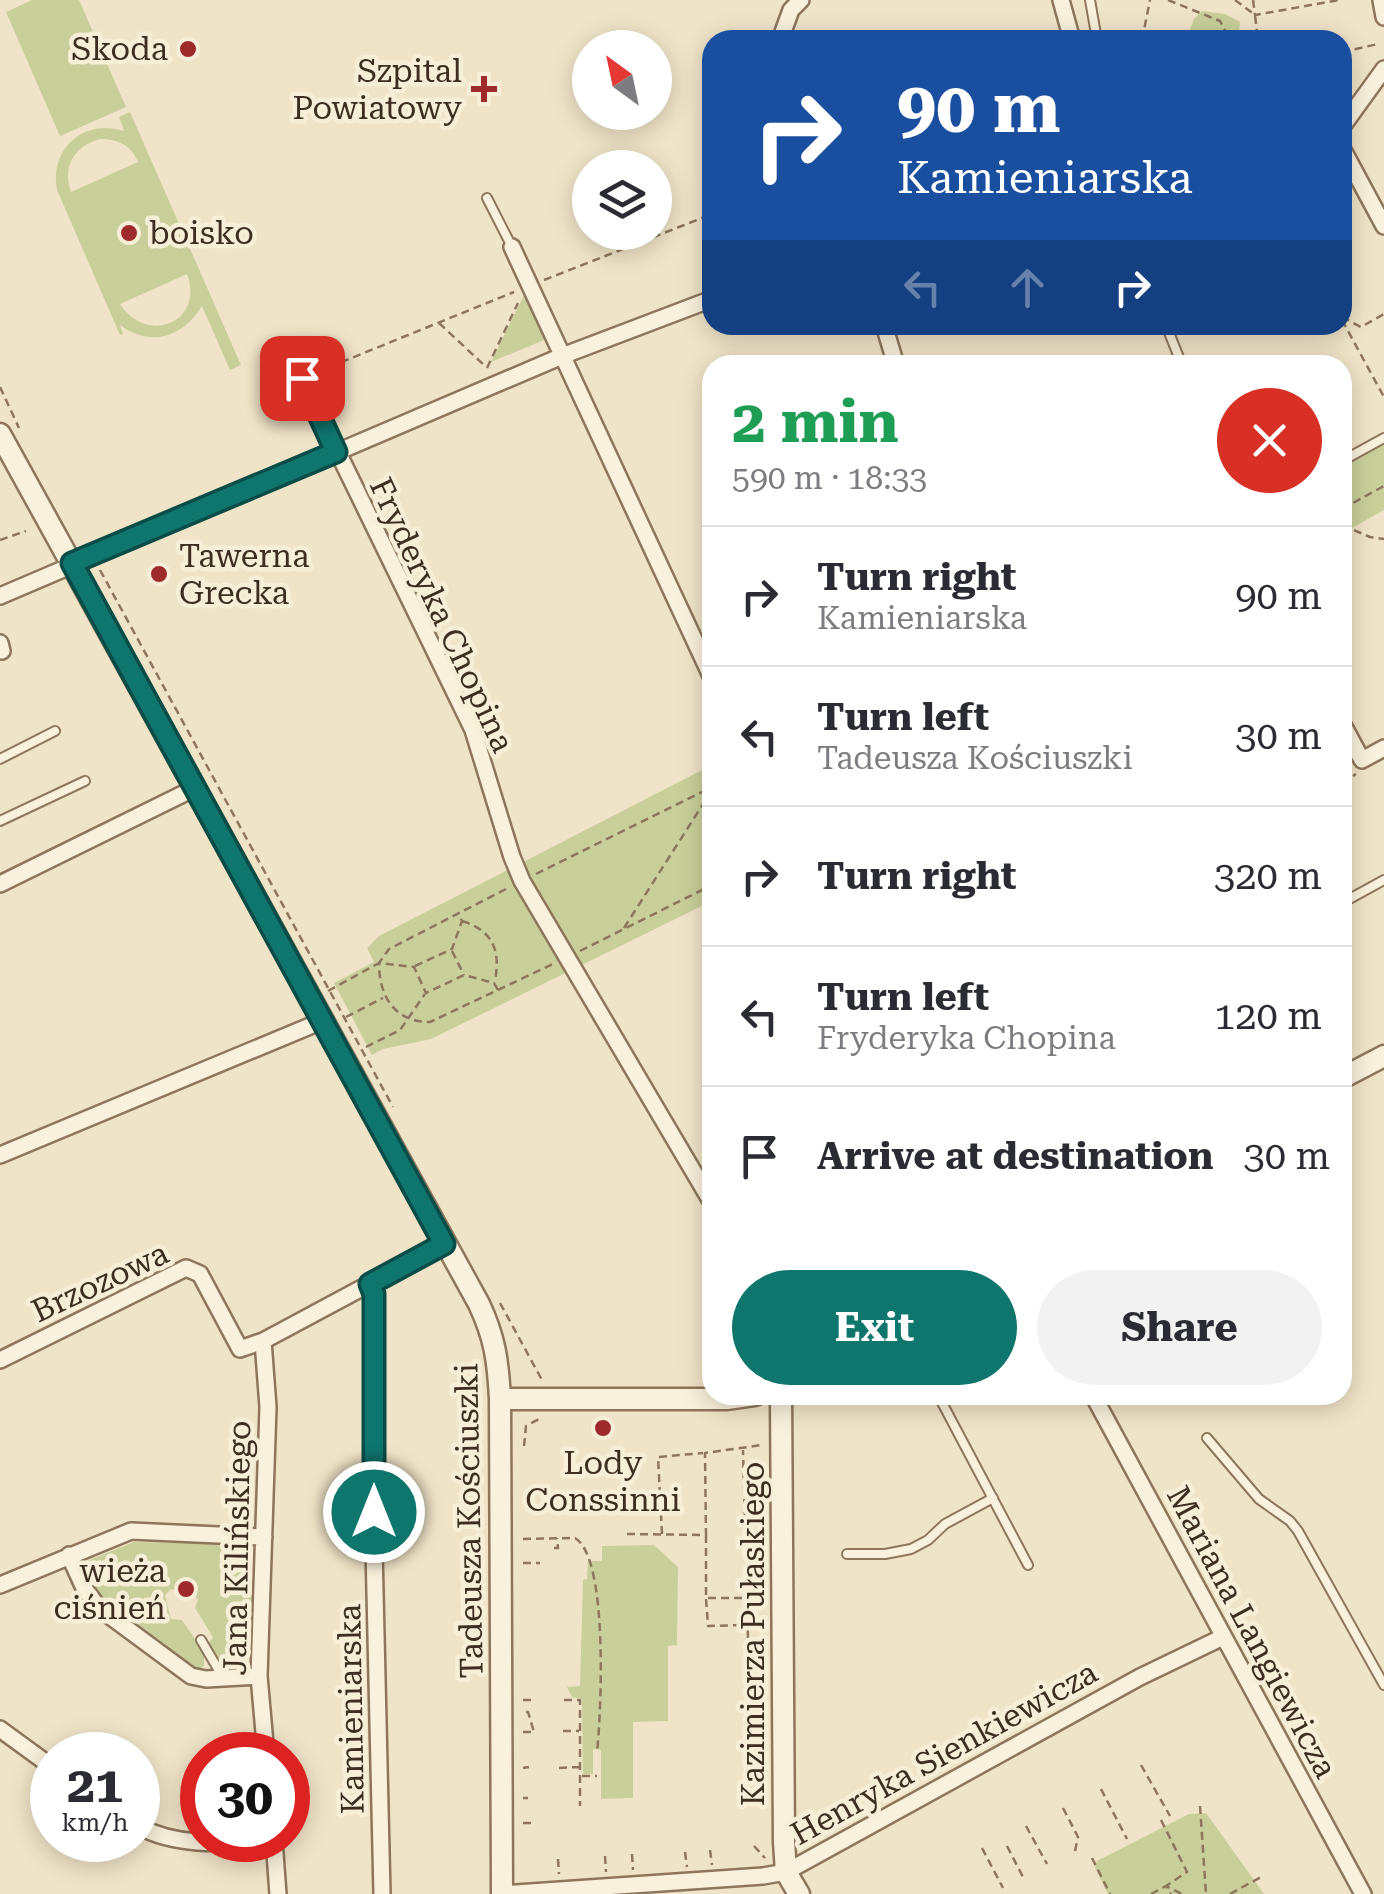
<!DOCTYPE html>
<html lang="en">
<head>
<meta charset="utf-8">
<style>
  :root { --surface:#fff; --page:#f2f2f3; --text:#2b2b33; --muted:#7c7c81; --line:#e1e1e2; --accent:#0f766e }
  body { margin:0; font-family:"Roboto Serif",serif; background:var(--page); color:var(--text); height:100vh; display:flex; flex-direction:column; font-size:38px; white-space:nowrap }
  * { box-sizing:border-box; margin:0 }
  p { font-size:32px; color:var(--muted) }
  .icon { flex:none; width:55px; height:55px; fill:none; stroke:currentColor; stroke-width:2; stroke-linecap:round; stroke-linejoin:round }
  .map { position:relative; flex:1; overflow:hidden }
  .details { position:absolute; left:702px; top:355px; width:650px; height:1050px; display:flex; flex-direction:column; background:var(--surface); border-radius:30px; box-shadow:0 5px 25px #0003 }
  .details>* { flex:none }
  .top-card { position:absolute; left:702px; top:30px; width:650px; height:305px; border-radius:30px; box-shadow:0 5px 25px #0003; background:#1a4fa0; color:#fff; overflow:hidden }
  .needle { width:65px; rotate:327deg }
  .buttons { position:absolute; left:572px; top:30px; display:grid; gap:20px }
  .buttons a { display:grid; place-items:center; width:100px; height:100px; border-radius:50%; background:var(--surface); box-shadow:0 5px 25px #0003; font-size:50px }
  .speed { position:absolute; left:30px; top:1732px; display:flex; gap:20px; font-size:50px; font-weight:700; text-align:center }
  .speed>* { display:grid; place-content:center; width:130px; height:130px; border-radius:50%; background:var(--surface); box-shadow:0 5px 25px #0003; line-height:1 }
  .speed small { font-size:25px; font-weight:400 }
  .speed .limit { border:15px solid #d22; background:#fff; color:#111 }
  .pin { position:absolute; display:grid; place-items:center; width:85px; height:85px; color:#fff; margin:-42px; border-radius:20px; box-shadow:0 5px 15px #0006 }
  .me { position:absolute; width:110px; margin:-55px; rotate:0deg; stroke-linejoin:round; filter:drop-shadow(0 0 8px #0008) }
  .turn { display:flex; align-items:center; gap:35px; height:210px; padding:0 30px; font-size:45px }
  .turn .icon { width:130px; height:130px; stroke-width:2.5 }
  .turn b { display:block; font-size:70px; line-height:85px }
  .lanes { display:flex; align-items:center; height:95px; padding:0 30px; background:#0003; justify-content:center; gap:50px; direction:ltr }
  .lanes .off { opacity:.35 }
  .round { display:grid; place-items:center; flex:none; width:105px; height:105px; border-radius:52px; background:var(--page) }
  .summary { display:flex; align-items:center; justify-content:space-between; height:170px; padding:0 30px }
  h1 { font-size:60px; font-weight:700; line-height:75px; color:#1e9e55 }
  .action { display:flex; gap:20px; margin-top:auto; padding:20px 30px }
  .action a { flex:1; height:115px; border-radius:60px; background:var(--accent); color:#fff; font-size:40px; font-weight:700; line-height:115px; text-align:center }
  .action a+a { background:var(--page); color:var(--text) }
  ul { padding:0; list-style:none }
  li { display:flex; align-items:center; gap:30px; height:140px; padding:0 30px; border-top:2px solid var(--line) }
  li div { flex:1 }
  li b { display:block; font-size:38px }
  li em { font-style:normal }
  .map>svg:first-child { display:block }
  .green { fill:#c9cf9b; fill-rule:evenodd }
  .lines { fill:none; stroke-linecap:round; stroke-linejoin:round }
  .service-casing { stroke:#8d765c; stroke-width:12 }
  .minor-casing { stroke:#8d765c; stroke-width:20 }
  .tertiary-casing { stroke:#8d765c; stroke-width:25 }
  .path { stroke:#8d765c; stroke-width:2.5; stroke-dasharray:8 5; stroke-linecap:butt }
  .service { stroke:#faf1dc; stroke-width:8 }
  .minor { stroke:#faf1dc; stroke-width:15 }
  .tertiary { stroke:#faf1dc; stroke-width:20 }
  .route-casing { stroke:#0a4d48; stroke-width:25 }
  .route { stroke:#0f766e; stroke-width:18 }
  .poi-dot { fill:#9e2a2b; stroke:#f7eed8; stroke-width:4 }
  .labels { text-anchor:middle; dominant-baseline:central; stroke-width:9; stroke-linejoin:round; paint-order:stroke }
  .poi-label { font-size:32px; fill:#3d2e20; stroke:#f7eed8; text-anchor:end }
  .street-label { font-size:32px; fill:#3d2e20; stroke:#f7eed8 }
</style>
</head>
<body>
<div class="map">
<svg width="1384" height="1894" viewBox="0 0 1384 1894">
  <rect width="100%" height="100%" fill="#f0e4c8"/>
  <path class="green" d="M32 0H79L126 107 60 136 6 12Z
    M1202 11 1225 14 1240 22 1238 40H1186L1194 19Z
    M130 112 241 365 230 370 202 306C183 337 151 348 120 325L123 334 120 335 57 190C49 149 84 118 124 131L119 117ZM100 139C118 139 131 145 138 162L71 192C62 167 74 146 100 139ZM187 274C205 322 147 346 120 304Z
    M525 293 544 340 491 362Z
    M1384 443V510L1343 533V465Z
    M712 765V901L431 1039 383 1049 372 1055 334 983 374 962 367 948 379 936Z
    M178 1539C271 1543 253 1586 248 1659L246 1666 235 1672 223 1671 208 1645 213 1637 195 1608 198 1600 195 1595 171 1589 165 1595 171 1619 182 1620 204 1652V1666L197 1670C167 1653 83 1598 87 1561L134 1542 177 1543Z
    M654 1545 678 1567 677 1645 668 1646V1721L633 1722V1798L601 1799V1750L593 1749V1774H583L582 1699 572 1697 567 1687 580 1686 583 1580 587 1579 588 1561H602V1546Z
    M1206 1813 1264 1894H1108L1095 1868 1097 1861 1189 1814Z"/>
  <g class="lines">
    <defs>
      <path id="service" d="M1090 0 1097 40
        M487 198 512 247
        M1166 325 1182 365
        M1342 461 1384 438
        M0 759 55 731
        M0 821 85 781
        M1342 903 1384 880
        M938 1395 1028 1565
        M1207 1438 1259 1499 1290 1521 1298 1531 1384 1685
        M847 1554H885L911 1549 928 1540 945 1524 993 1498
        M201 1640 218 1669 219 1678"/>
      <path id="minor" d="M1061 0 1072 40
        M1381 0 1384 17
        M786 40 783 32 791 10 801 0
        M1342 127 1384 69
        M1342 148 1384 226
        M512 247 712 678
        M884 325 896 365
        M295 364 473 730 512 857 522 881 712 1203
        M0 596 562 356 712 299
        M0 643 2 651
        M1342 723 1362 760
        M1362 760 1384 748
        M0 884 193 789
        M0 1155 322 1021
        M370 1283 374 1293V1549L382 1894
        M263 1341 268 1407 259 1676 266 1755
        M0 1360 186 1268 200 1274 240 1349 263 1341 444 1244
        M1093 1395 1363 1894
        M69 1555 84 1588 99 1608 191 1676 206 1679 259 1676
        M0 1585 131 1531 264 1537
        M0 1729 52 1767
        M138 1826C175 1846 219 1844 260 1840
        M274 1840 278 1894
        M502 1894 763 1876 786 1872 1140 1677 1223 1637"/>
      <path id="tertiary" d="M0 434 479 1304C495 1338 498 1361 500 1399L502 1894
        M1342 1078 1384 1056
        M781 1395 784 1842 786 1872 799 1894
        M500 1399H727L755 1395"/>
    </defs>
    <use href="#service" class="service-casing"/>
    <use href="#minor" class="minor-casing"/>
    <use href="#tertiary" class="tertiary-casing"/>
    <path class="path" d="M1168 0 1220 21 1230 40
      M1235 0 1255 15 1258 40
      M1253 0 1255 15 1339 0
      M1142 40 1150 0
      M1215 40 1226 32
      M1342 52 1378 44
      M544 280 707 216 712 223
      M1342 317 1361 327 1384 314
      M1342 320 1384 397
      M439 323 484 365
      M487 368 518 303
      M317 372 514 292
      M0 387 19 428
      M1342 509 1384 486
      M1342 525 1370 537 1384 539
      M0 540 26 531
      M100 570 393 1107
      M1342 783 1356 774
      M536 874 712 787
      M506 889 389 949 379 963C379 997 395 1022 430 1022L555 963
      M462 921C492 930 501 950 495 980
      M624 928 712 790
      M452 951 464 975
      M580 951 712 885
      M415 966 452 949 462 921 459 915
      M328 991 379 963 414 967 426 993 464 975 494 983 498 990
      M346 1017 383 998
      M366 1047 400 1030 425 994
      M500 1303 542 1380
      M524 1446 526 1426 541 1418
      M627 1534 706 1535 705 1453 762 1445
      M662 1534 658 1457 703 1453
      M706 1535V1598H747L743 1450
      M523 1539 575 1538C609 1558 601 1714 597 1753
      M554 1548H558L557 1538
      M523 1563H540
      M706 1599 708 1626 747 1625
      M748 1638 747 1598 765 1597
      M523 1700H534
      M564 1700H580V1806
      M563 1731H579
      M523 1732H534L528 1712H524
      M1141 1765 1170 1816
      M523 1768 529 1767
      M559 1768 579 1767
      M582 1776H597
      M1101 1789 1127 1839
      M523 1798H528
      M1200 1806 1206 1894
      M1063 1808 1078 1837 1075 1851
      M1161 1820 1187 1872 1166 1886 1171 1894
      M523 1823H531
      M1026 1826 1047 1864
      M754 1846 765 1858
      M1007 1846 1023 1877
      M982 1848 1003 1888
      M710 1850 712 1865
      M685 1852 687 1867
      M632 1854 633 1870
      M605 1856 606 1872
      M1092 1858 1110 1894
      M558 1859 559 1874
      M1151 1894 1166 1886 1182 1894
      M1230 1894 1263 1876"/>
    <use href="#service" class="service"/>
    <use href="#minor" class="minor"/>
    <use href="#tertiary" class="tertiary"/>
  </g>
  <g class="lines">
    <defs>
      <path id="route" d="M302 378 336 452 72 563 444 1244 370 1284 374 1294V1512"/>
    </defs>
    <use href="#route" class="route-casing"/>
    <use href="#route" class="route"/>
  </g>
  <g class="poi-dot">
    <circle cx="188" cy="49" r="10"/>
    <path d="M479 74h10v10h10v10h-10v10h-10v-10h-10v-10h10z"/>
    <circle cx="129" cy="233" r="10"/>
    <circle cx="159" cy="574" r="10"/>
    <circle cx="603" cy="1428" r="10"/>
    <circle cx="186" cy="1589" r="10"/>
  </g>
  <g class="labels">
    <g class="poi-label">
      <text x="168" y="49">Skoda</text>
      <text x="462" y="71">Szpital<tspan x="462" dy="37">Powiatowy</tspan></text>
      <text x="149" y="233" text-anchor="start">boisko</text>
      <text x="179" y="556" text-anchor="start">Tawerna<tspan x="179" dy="37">Grecka</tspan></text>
      <text x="603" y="1463" text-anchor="middle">Lody<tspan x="603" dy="37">Conssinni</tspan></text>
      <text x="166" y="1571">wieża<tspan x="166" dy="37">ciśnień</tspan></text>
    </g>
    <g class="street-label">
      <text transform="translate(442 615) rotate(65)">Fryderyka Chopina</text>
      <text transform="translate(100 1282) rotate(-25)">Brzozowa</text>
      <text transform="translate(469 1521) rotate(-91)">Tadeusza Kościuszki</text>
      <text transform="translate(237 1548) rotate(-89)">Jana Kilińskiego</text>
      <text transform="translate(1252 1632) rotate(62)">Mariana Langiewicza</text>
      <text transform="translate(753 1634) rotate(-90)">Kazimierza Pułaskiego</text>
      <text transform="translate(351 1709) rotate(-91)">Kamieniarska</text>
      <text transform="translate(944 1753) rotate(-29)">Henryka Sienkiewicza</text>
    </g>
  </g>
</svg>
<div class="buttons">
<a><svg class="needle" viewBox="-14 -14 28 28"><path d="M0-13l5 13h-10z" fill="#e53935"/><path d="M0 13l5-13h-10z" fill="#7c7c81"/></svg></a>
<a><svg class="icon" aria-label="layers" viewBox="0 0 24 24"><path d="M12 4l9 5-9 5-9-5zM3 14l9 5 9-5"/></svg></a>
</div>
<div class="speed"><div>21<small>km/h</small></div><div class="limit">30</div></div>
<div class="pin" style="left:302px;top:378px;background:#d93025"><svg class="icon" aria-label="arrive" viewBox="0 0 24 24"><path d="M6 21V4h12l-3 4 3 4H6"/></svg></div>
<svg class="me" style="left:374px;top:1512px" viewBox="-20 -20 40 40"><circle r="17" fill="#0f766e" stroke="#fff" stroke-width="3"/><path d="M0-11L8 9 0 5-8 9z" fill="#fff"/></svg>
<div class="top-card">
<div class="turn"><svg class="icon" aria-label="right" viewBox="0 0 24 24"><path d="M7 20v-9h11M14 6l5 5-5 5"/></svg><div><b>90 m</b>Kamieniarska</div></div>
<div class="lanes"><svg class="icon off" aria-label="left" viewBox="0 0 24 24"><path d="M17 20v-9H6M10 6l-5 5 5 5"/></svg><svg class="icon off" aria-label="ahead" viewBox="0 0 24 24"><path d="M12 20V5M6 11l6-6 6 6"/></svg><svg class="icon" aria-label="right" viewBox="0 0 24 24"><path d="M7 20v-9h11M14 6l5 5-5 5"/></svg></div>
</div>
<section class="details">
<div class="summary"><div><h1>2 min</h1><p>590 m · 18:33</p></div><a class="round" style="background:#d93025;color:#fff"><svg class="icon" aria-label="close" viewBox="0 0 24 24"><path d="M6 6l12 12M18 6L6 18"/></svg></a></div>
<ul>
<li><svg class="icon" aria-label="right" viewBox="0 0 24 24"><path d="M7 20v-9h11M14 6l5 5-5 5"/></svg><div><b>Turn right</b><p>Kamieniarska</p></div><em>90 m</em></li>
<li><svg class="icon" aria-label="left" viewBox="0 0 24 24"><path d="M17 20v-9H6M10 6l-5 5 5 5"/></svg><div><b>Turn left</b><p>Tadeusza Kościuszki</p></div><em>30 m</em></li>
<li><svg class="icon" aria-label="right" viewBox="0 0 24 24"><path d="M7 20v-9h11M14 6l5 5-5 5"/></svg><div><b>Turn right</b></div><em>320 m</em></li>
<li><svg class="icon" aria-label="left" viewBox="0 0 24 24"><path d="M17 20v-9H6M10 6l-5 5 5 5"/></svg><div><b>Turn left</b><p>Fryderyka Chopina</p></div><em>120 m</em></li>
<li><svg class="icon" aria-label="arrive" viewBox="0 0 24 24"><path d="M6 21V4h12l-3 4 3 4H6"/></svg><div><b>Arrive at destination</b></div><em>30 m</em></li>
</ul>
<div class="action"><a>Exit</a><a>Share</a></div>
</section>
</div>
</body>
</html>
